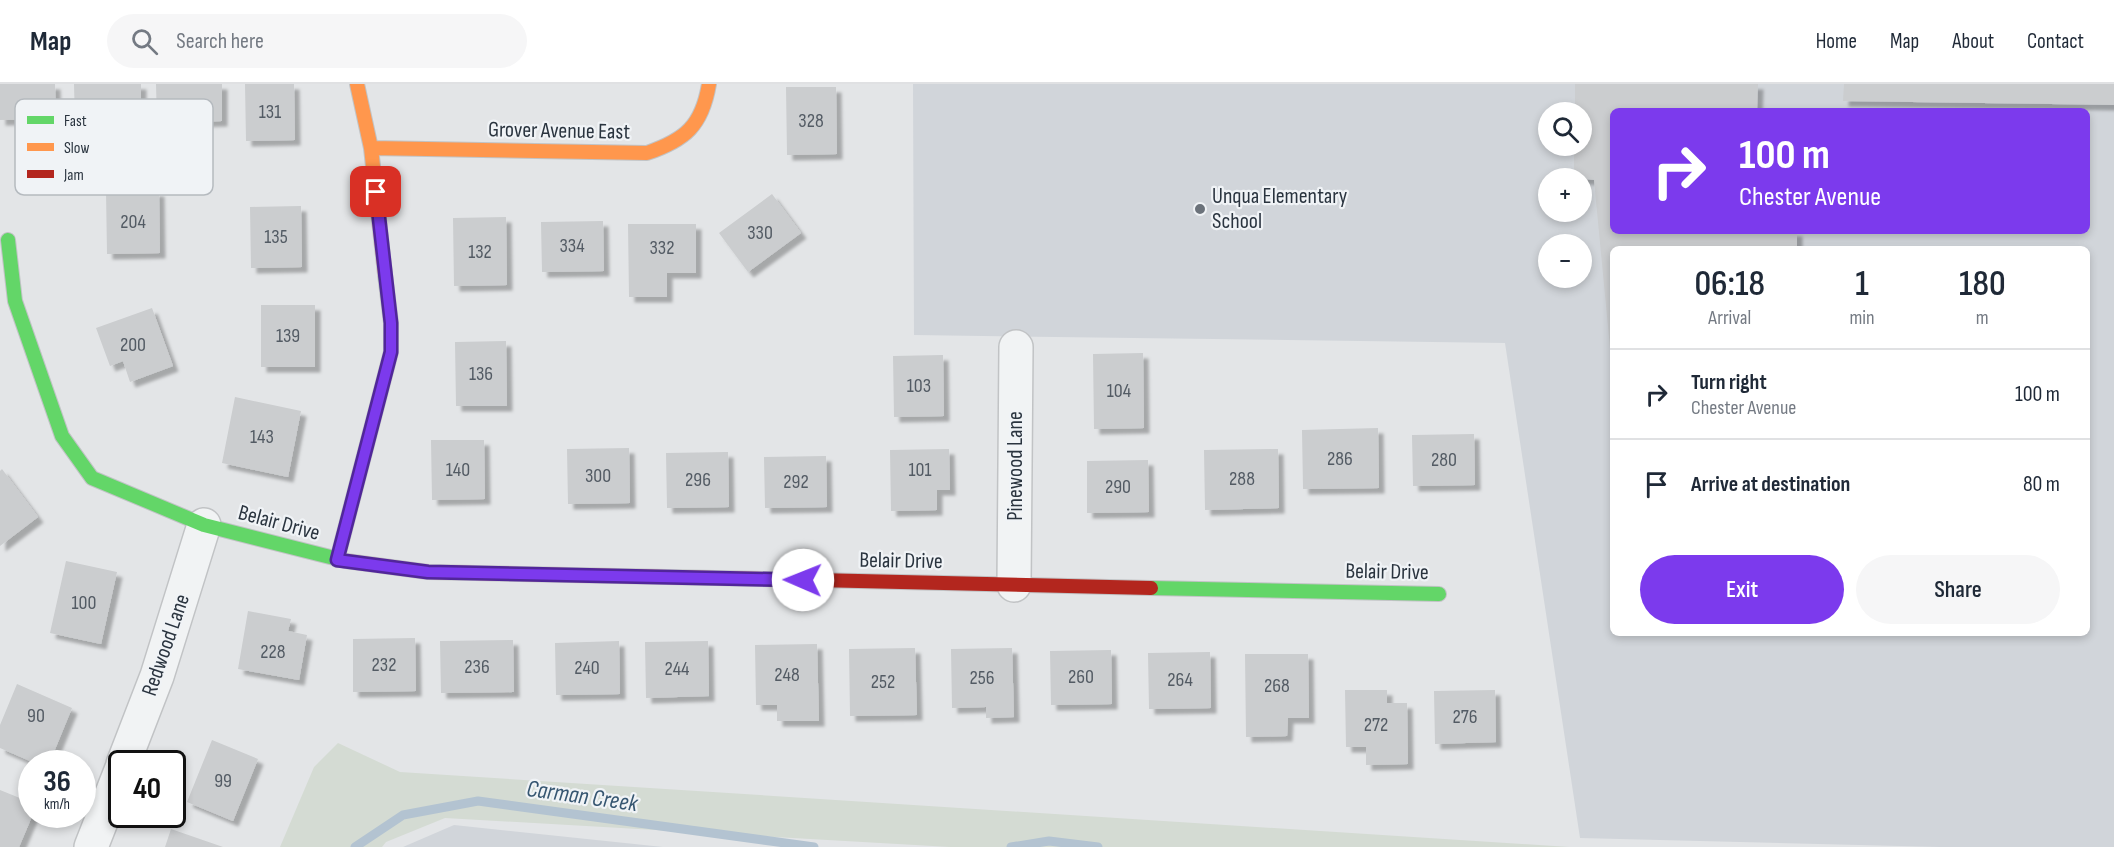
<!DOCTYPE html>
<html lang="en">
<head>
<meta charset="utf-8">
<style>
  :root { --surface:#fff; --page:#f6f6f7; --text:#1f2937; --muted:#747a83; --line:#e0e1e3; --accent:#7c3aed }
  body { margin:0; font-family:"Sofia Sans Condensed",sans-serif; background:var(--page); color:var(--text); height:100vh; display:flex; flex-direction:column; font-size:22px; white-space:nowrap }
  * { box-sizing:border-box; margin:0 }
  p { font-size:20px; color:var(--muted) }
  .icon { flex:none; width:33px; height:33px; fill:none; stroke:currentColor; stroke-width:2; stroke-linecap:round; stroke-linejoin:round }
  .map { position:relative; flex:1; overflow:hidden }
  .details { position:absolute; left:1610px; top:162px; width:480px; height:390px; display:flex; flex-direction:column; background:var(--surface); border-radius:9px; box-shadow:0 3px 9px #0003 }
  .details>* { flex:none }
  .top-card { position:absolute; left:1610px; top:24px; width:480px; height:126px; border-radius:9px; box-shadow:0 3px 9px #0003; background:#7c3aed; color:#fff; overflow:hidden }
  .controls { position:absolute; left:1538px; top:18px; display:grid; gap:12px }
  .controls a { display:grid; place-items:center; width:54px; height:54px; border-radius:50%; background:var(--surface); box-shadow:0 3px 9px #0003; font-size:30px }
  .speed { position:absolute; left:18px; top:666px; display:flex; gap:12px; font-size:30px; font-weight:700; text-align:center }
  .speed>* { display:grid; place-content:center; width:78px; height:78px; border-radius:50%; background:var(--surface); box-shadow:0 3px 9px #0003; line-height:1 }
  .speed small { font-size:15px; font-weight:400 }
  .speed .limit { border:3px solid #111; border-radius:9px; background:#fff; color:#111 }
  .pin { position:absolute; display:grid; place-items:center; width:51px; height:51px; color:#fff; margin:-26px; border-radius:12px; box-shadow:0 3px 9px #0006 }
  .me { position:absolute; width:66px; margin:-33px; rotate:271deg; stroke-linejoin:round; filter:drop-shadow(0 0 4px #0008) }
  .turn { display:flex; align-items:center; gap:21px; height:126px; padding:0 30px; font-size:27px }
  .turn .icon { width:78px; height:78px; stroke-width:2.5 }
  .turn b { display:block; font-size:42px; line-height:51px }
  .eta { display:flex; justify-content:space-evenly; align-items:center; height:102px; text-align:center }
  .eta b { font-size:36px; font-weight:600; line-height:42px }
  .primary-button { display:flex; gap:12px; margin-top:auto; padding:12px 30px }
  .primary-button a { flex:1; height:69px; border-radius:36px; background:var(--accent); color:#fff; font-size:24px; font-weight:600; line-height:69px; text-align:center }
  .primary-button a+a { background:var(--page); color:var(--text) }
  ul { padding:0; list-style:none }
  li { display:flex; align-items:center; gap:18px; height:90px; padding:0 30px; border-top:2px solid var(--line) }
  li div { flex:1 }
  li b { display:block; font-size:22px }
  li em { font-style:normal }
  header { display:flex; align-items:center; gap:36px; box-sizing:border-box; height:84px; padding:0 30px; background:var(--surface); border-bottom:2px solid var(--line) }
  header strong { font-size:28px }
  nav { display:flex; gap:33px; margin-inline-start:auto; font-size:21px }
  .search { width:420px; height:54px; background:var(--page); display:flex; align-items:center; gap:15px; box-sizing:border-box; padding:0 21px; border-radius:33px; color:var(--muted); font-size:22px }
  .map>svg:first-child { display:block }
  .built { fill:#d1d5da; fill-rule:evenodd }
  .green { fill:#d4dbd3 }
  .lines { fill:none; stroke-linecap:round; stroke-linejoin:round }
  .stream { stroke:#b3c3d1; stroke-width:9 }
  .building { fill:#cbcdcf; filter:url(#shadow) }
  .street-casing { stroke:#c1c3c5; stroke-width:36 }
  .fast-casing { stroke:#c1c3c5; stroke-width:16 }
  .slow-casing { stroke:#c1c3c5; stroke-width:16 }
  .jam-casing { stroke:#c1c3c5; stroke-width:16 }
  .street { stroke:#f1f3f4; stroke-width:33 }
  .fast { stroke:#63d668; stroke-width:14 }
  .slow { stroke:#ff974d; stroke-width:14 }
  .jam { stroke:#b3261e; stroke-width:14 }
  .route-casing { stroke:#51269a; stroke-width:15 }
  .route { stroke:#7c3aed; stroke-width:10 }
  .poi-dot { fill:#6b727a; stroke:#f0f3f6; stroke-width:2 }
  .labels { text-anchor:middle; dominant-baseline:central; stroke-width:4.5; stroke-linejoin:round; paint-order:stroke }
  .number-label { font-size:20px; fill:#535b64 }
  .street-label { font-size:22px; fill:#2a343f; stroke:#f0f3f6 }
  .poi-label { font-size:22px; fill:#2a343f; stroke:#f0f3f6; text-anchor:start }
  .water-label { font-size:24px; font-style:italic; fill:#365671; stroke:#f0f3f6 }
  .key { fill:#f0f3f6; stroke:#b5babf; stroke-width:1.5 }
  .key-label { font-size:16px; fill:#2a343f }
</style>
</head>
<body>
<header>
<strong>Map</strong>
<div class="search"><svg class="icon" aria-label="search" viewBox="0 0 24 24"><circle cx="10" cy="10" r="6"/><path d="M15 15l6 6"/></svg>Search here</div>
<nav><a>Home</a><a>Map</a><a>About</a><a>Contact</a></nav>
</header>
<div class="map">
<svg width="2114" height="763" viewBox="0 0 2114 763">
  <defs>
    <filter id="shadow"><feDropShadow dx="5.5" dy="5.5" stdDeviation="1.5" flood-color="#0004"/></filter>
  </defs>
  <rect width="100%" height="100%" fill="#e3e5e7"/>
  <path class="built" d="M913 0H2114V763H1940L1580 754 1505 259 914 251ZM1612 27H2086V147H1612ZM1548 28H1581V62H1548ZM1548 94H1581V128H1548ZM1548 160H1581V194H1548ZM1612 165H2086V549H1612Z
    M454 741 663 763H403Z"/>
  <path class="green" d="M338 659 400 688 1569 763H950L445 734 386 758 382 763H280L314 683Z"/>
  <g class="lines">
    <path class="stream" d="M355 763 403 731 478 717 814 763
      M1011 763 1049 757 1098 763"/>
  </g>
  <path class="building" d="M0 0H55L56 35 0 36Z
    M74 0H141V37L75 38Z
    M156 0H222V37L157 39Z
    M245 0H294L295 56 246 57Z
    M1575 0H1758L1757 27H1612V147H1797V165H1612V274H1611L1594 96 1574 94V62H1581V28H1575Z
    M1844 0H2114V21L1843 17Z
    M786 3H836L837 70 787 71Z
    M106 107H159L160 169 107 170Z
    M772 110 801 149 748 188 719 149Z
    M301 122 302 183 251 184 250 123Z
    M506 133 507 201 454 202 453 134Z
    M603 137 604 187 542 188 541 138Z
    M628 140H696V189H667V213H629Z
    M261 221H315V283H261Z
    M152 224 173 282 130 298 123 277 110 282 96 244Z
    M506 257 507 322H456L455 258Z
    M1143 269 1144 344 1094 345 1093 270Z
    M943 271 944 332 894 333 893 272Z
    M235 313 301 327 288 393 222 379Z
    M1378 344 1379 404 1303 405 1302 346Z
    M1474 350 1475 401 1413 402 1412 351Z
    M431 356H484L485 415 432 416Z
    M629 364 630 419 568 420 567 365Z
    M949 365 950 406H937V426L891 427 890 366Z
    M1278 365 1279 424 1205 426 1204 366Z
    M728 368 729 423 667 424 666 369Z
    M826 372 827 423 765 424 764 373Z
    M1148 376 1149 428 1087 429V377Z
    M2 385 38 433 0 462V387Z
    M66 477 117 488 101 560 50 549Z
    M248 527 291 535 288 547 307 551 299 596 238 585Z
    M415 554 416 607 353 608V555Z
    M513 556 514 608 441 609 440 557Z
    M619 557 620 610 556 611 555 559Z
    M708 557 709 612 646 614 645 558Z
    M817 560 819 637H777V621H756L755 561Z
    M915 564 917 631 850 632 849 565Z
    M1012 564 1014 633 986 634V623L952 624 951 565Z
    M1111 566 1112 620 1051 621 1050 567Z
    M1210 568 1211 624 1149 625 1148 569Z
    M1245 570H1308L1309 634H1288L1287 652 1246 653Z
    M17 600 72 624 49 680H37L0 664V641Z
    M1345 606H1387V619H1407L1408 680 1366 681V663H1346Z
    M1495 606 1496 658 1435 660 1434 607Z
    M212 656 258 675 233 737 187 718Z
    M0 706 32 719V730H33L19 763H0Z
    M171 745 223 763H165Z"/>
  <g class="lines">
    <defs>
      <path id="street" d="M1014 501 1016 263
        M123 680 157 592 204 441
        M91 763 122 684"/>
      <path id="fast" d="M8 156 15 217 62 352 92 394 204 441 346 477
        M337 476 391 268V239L385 190
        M1151 504 1439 510"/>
      <path id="slow" d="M357 0 371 64 385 190
        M371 64 647 69C685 56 702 42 709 0
        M346 477 428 488 816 496"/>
      <path id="jam" d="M816 496 1151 504"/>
    </defs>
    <use href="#street" class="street-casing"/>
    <use href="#fast" class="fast-casing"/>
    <use href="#slow" class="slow-casing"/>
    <use href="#jam" class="jam-casing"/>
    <use href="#street" class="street"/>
    <use href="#fast" class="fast"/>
    <use href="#slow" class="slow"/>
    <use href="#jam" class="jam"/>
  </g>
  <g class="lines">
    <defs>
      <path id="route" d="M376 108 391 239V268L337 476 428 488 803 496"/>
    </defs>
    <use href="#route" class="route-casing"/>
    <use href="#route" class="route"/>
  </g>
  <circle class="poi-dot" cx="1200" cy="125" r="6"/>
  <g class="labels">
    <g class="number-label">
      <text x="270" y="28">131</text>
      <text x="811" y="37">328</text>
      <text x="133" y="138">204</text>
      <text x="760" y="149">330</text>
      <text x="276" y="153">135</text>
      <text x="572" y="162">334</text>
      <text x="662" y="164">332</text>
      <text x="480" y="168">132</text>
      <text x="288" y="252">139</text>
      <text x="133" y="261">200</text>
      <text x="481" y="290">136</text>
      <text x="919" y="302">103</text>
      <text x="1119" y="307">104</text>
      <text x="262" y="353">143</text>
      <text x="1340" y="375">286</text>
      <text x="1444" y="376">280</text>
      <text x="458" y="386">140</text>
      <text x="920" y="386">101</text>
      <text x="598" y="392">300</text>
      <text x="1242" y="395">288</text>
      <text x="698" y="396">296</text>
      <text x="796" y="398">292</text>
      <text x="1118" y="403">290</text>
      <text x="84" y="519">100</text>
      <text x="273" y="568">228</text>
      <text x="384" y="581">232</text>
      <text x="477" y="583">236</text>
      <text x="587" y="584">240</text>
      <text x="677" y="585">244</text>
      <text x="787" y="591">248</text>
      <text x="1081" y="593">260</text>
      <text x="982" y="594">256</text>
      <text x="1180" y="596">264</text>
      <text x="883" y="598">252</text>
      <text x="1277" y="602">268</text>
      <text x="36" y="632">90</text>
      <text x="1465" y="633">276</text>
      <text x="1376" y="641">272</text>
      <text x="223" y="697">99</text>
    </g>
    <g class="street-label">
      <text transform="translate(559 47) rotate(1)">Grover Avenue East</text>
      <text transform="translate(1015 382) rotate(-90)">Pinewood Lane</text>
      <text transform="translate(279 439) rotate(15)">Belair Drive</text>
      <text transform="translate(901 477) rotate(1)">Belair Drive</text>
      <text transform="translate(1387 488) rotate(1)">Belair Drive</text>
      <text transform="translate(166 561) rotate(-71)">Redwood Lane</text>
    </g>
    <g class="poi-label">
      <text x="1212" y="112">Unqua Elementary<tspan x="1212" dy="25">School</tspan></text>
    </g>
    <g class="water-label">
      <text transform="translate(582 712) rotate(8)">Carman Creek</text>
    </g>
  </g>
  <rect x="15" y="15" width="198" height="96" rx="9" class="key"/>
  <rect x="27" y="32" width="27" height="8" fill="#63d668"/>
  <rect x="27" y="59" width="27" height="8" fill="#ff974d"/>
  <rect x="27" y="86" width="27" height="8" fill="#b3261e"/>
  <g class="key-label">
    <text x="64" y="42">Fast</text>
    <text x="64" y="69">Slow</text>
    <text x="64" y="96">Jam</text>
  </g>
</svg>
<div class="controls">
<a><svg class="icon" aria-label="search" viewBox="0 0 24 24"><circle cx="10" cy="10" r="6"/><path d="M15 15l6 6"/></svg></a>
<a>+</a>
<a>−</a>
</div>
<div class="speed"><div>36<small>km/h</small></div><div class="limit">40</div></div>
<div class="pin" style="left:376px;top:108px;background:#d93025"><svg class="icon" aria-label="arrive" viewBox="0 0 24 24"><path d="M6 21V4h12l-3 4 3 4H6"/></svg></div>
<svg class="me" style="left:803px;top:496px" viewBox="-20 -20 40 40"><circle r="19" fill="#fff"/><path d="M0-13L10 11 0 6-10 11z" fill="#7c3aed"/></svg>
<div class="top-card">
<div class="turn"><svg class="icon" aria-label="right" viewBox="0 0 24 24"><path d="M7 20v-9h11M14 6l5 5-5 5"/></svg><div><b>100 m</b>Chester Avenue</div></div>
</div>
<section class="details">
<div class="eta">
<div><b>06:18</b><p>Arrival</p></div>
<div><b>1</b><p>min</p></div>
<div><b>180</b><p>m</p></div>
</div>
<ul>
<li><svg class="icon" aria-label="right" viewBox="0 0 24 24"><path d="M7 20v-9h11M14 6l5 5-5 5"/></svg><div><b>Turn right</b><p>Chester Avenue</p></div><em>100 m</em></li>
<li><svg class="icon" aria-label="arrive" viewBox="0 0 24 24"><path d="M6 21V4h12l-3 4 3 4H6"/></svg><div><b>Arrive at destination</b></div><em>80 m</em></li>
</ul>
<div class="primary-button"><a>Exit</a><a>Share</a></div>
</section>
</div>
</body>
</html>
